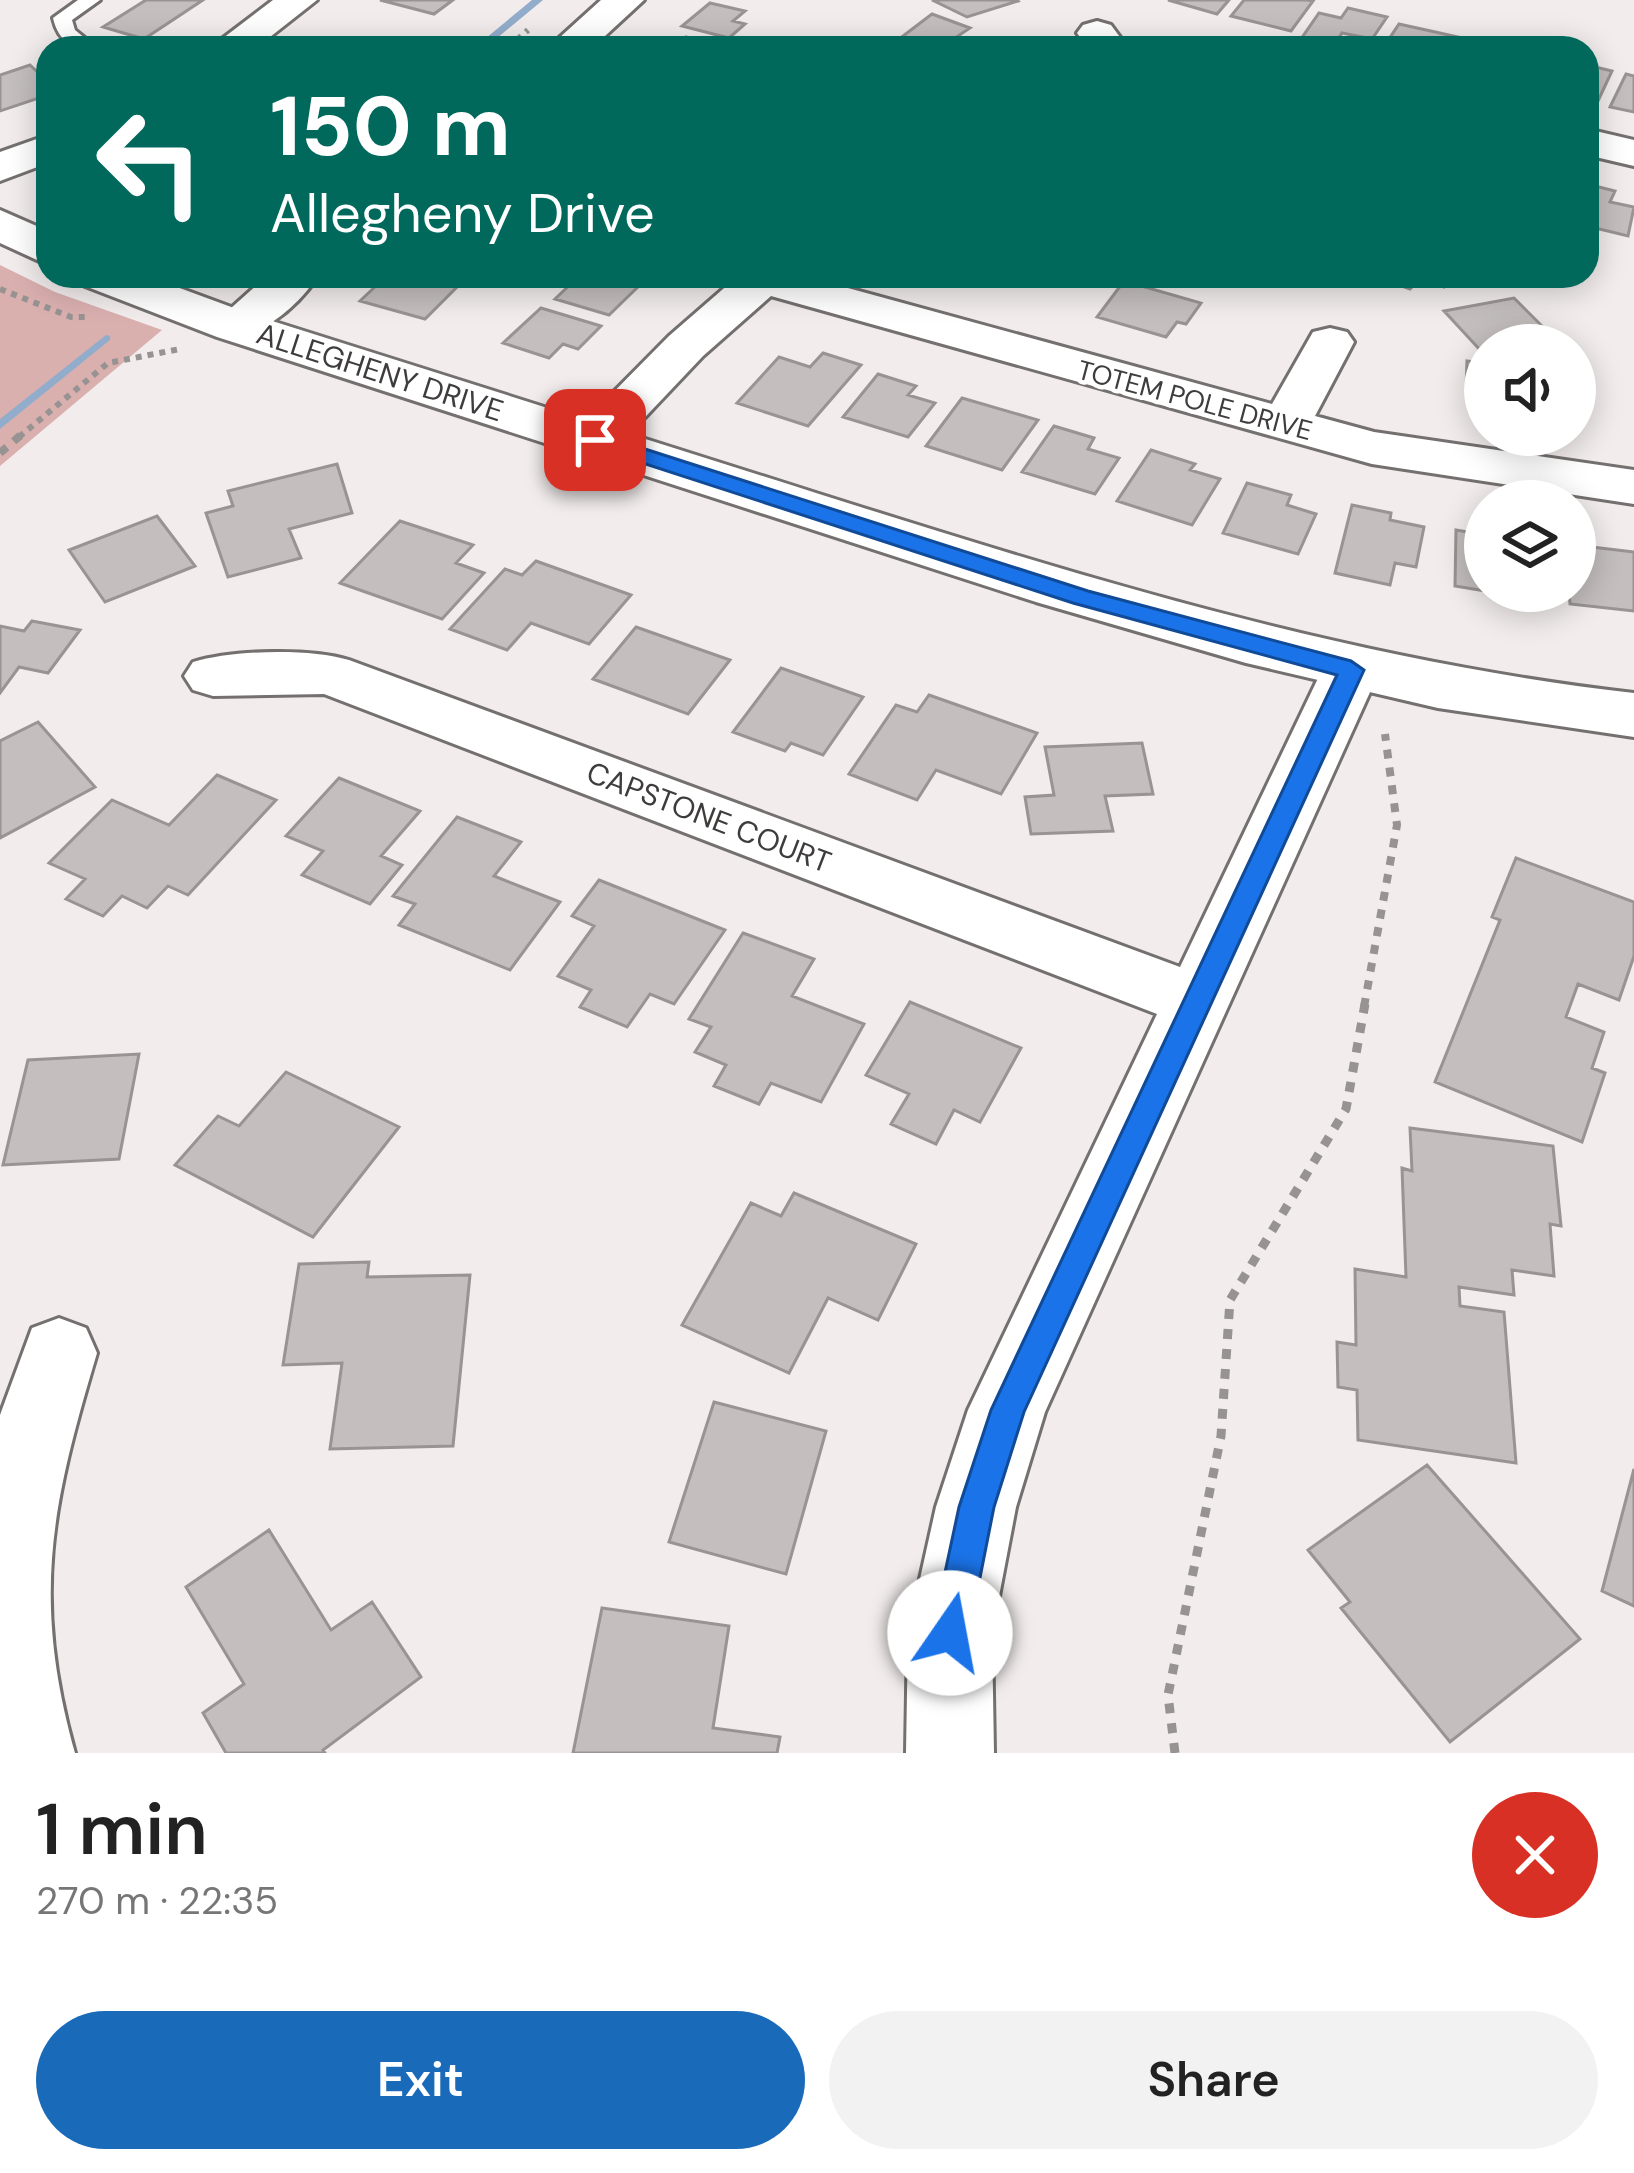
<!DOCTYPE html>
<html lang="en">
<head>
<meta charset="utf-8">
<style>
  :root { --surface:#fff; --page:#f2f2f2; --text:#222; --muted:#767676; --accent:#196ab9 }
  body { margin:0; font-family:"DM Sans",sans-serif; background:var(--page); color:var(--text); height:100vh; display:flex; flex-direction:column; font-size:45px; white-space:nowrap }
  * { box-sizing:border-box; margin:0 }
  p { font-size:39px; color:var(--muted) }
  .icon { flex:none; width:66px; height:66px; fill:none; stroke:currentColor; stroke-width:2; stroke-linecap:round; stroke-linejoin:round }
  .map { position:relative; height:1753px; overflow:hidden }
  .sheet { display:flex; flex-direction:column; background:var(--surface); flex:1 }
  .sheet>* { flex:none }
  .banner { position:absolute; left:36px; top:36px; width:1563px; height:252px; border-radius:36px; box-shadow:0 6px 30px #0003; background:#00695c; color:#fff; overflow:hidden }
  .fabs { position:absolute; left:1464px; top:324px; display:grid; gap:24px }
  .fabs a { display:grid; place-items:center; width:132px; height:132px; border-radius:50%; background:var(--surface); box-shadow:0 6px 30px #0003; font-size:60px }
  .pin { position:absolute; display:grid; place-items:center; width:102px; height:102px; color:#fff; margin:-51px; border-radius:24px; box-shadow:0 6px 18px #0006 }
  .me { position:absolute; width:132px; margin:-66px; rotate:12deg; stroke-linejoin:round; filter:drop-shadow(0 0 9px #0008) }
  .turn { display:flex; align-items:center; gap:42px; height:252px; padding:0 36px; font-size:54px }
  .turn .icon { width:156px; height:156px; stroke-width:2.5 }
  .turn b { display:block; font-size:84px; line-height:102px }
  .round { display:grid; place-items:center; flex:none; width:126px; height:126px; border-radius:63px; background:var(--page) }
  .head { display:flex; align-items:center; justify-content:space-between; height:204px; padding:0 36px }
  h1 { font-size:72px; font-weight:600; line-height:90px }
  .action { display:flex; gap:24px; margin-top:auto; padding:24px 36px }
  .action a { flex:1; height:138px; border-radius:72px; background:var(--accent); color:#fff; font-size:48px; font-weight:600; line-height:138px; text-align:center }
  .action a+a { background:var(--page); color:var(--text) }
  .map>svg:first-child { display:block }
  .green { fill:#dab0af }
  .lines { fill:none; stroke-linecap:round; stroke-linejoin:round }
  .stream { fill:#92adcb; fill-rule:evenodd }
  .building { fill:#c4bebe; stroke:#999393; stroke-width:3 }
  .service-casing { stroke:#757070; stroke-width:6 }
  .minor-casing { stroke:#757070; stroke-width:6 }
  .tertiary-casing { stroke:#757070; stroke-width:6 }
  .path-far2 { stroke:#989393; stroke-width:6; stroke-dasharray:6 6; stroke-linecap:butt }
  .path-far1 { stroke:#989393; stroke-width:8; stroke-dasharray:9 9; stroke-linecap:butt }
  .path { stroke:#989393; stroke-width:9; stroke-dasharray:10 10; stroke-linecap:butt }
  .service { fill:#fff; fill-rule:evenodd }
  .minor { fill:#fff; fill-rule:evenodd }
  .tertiary { fill:#fff; fill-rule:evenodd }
  .route { fill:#1a73e8; stroke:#114b97; stroke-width:3 }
  .labels { text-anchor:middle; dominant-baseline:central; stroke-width:9; stroke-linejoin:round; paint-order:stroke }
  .far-street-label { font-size:27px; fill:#3f3c3c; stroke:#fff }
  .street-label { font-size:30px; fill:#3f3c3c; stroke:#fff }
</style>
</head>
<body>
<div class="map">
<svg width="1634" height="1753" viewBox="0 0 1634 1753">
  <rect width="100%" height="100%" fill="#f2ecec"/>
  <path class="green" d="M0 265 55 292 162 330 0 466Z"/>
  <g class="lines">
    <path class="stream" d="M532 0H543L485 48H474Z
      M106 335 110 336V340L0 429V419Z"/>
  </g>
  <path class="building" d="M146 0H203L144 39 103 27Z
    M380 0H453L434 14Z
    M932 0H1017L1018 1 967 17Z
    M1168 0H1229L1217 14Z
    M1244 0H1307L1313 1 1291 31 1231 16Z
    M710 3 745 11 733 21 745 24 729 38 682 26Z
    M1348 8 1387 17 1372 39 1342 33 1335 44 1303 36 1319 13 1341 18Z
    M932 14 970 28 952 40 975 48H923L899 39Z
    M1399 24 1458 37 1451 48H1383Z
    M686 37 722 46 720 48H658H674Z
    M30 65 48 82V95L0 111V75Z
    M1587 65 1612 71 1597 103 1587 101Z
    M1626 74 1634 76V112L1610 107Z
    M1587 184 1615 191 1610 202 1634 207 1628 236 1587 226Z
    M399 276H446L463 281 425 319 360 301 380 282 390 284Z
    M594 276H628L644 281 609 315 555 299 577 278 588 281Z
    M1374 276H1455L1444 287 1420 279 1410 289Z
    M1124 281 1201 303 1186 324 1177 322 1166 337 1097 317Z
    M1514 298 1553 337 1485 345 1482 352 1444 311Z
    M541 308 601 326 578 349 563 344 549 358 503 343Z
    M823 353 861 365 808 426 737 403 779 357 810 367Z
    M1467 361 1485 363V392L1466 389Z
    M878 374 916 386 908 395 935 403 908 437 843 417Z
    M962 398 1038 420 1002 470 926 446Z
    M1054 426 1094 438 1088 449 1119 458 1095 494 1022 472Z
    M1151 450 1195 464 1190 470 1220 479 1192 525 1117 501Z
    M337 464 352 513 289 529 301 558 228 577 206 513 233 506 228 491Z
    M1247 483 1291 495 1287 505 1316 514 1298 554 1223 533Z
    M1352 505 1391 513 1390 520 1424 527 1416 567 1395 563 1390 585 1335 573Z
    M157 516 195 566 105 602 69 550Z
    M400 521 473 545 456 563 484 573 442 619 340 583Z
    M1456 530 1485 535V591L1455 586Z
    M1575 545 1634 552V611L1570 604 1569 591H1575Z
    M536 561 631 595 589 644 531 623 507 650 450 629 505 569 522 575Z
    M32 621 80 630 48 673 19 667 0 693V626L24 631Z
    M636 627 730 660 688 714 593 679Z
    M781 668 863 697 823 755 791 743 785 751 733 732Z
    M929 695 1037 733 1001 794 936 770 917 800 849 774 896 705 917 712Z
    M38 722 95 787 0 838V741Z
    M1142 743 1153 794 1105 796 1113 831 1031 834 1025 797 1054 795 1045 747Z
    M217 775 276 800 188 895 168 886 147 908 122 896 103 916 66 899 85 879 49 863 112 800 169 825Z
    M339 778 420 811 381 856 402 865 370 904 302 875 323 851 286 836Z
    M457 817 521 842 494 876 560 902 510 970 399 925 415 904 393 896Z
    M1516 858 1634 902V956L1619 1000 1578 984 1566 1017 1604 1032 1592 1068 1605 1073 1582 1142 1435 1082 1500 920 1492 917Z
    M599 880 725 930 674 1004 650 994 627 1027 580 1007 591 990 558 976 594 926 572 916Z
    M743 933 814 959 792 996 864 1024 821 1102 771 1083 759 1104 714 1086 726 1065 695 1052 711 1027 689 1019Z
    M910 1002 1021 1048 980 1122 954 1110 936 1144 891 1124 909 1094 866 1075Z
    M139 1054 119 1159 3 1165 28 1060Z
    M286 1072 399 1127 313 1237 175 1165 218 1116 239 1126Z
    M1410 1128 1553 1146 1561 1226 1550 1224 1554 1276 1512 1270 1514 1295 1459 1287 1460 1306 1504 1312 1516 1463 1358 1440 1357 1390 1338 1387 1337 1342 1356 1345 1355 1269 1406 1277 1402 1168 1412 1171Z
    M794 1193 916 1244 878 1320 828 1298 789 1373 682 1325 751 1203 781 1216Z
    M369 1262 367 1277 470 1275 453 1446 330 1449 342 1363 283 1365 299 1264Z
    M714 1402 826 1431 786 1574 669 1542Z
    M1427 1465 1580 1639 1450 1742 1341 1608 1350 1602 1308 1550Z
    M1634 1469V1606L1602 1591Z
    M269 1530 331 1630 372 1602 421 1677 323 1750 325 1753H226L203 1713 244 1684 186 1587Z
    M602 1608 729 1626 713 1728 780 1737 777 1753H573Z"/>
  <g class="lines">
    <defs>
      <path id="service" d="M78 0H100L72 20 75 30 97 48C72 48 59 43 53 18Z"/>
      <path id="minor" d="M273 0H317L256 48H210Z
        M601 0H644L592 48H548Z
        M1097 21 1111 25 1128 48H1088L1077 33 1083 25Z
        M1587 129 1634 140V166L1587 155Z
        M48 135V163L0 181V152Z
        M267 276H318C298 306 255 345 218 336L211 326Z
        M738 276H804L1272 404 1313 332 1330 328 1347 332 1354 342 1315 416 1374 432 1634 470V504L1372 464 771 296 703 356 613 451 595 456 577 451 570 440 577 429 669 336Z
        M1351 650 1371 656 1380 670 1045 1412 1016 1507 992 1633 994 1753H906L908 1633 936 1507 968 1410 1157 1014 324 694 213 696 193 690 184 676 193 662C232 650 310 648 349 660L1180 967 1322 670 1331 656Z
        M59 1318 86 1328 97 1353C52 1504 31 1596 75 1753H0V1415L32 1328Z"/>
      <path id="tertiary" d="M0 210 48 231V265L0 243Z
        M78 276H147L253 315C440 374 628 433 816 493 1085 578 1352 661 1634 693V737L1438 708 1246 663 1036 602 217 337 85 286Z"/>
    </defs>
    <use href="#service" class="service-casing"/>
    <use href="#minor" class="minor-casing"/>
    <use href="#tertiary" class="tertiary-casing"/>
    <path class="path-far2" d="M508 48 528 30
      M0 289 71 317H89
      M19 437 108 363 180 349"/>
    <path class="path-far1" d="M0 453 22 434
      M1364 1007 1397 825 1385 734"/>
    <path class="path" d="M1175 1753 1168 1695 1221 1436 1230 1300 1346 1109 1365 1004"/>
    <use href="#service" class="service"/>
    <use href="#minor" class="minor"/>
    <use href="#tertiary" class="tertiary"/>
  </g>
  <path class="route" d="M595 433 1088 591 1351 661 1364 670 1024 1412 994 1507 969 1633 963 1646 950 1651 938 1646 932 1633 959 1507 991 1410 1337 675 1073 603 587 445 584 440Z"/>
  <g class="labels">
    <g class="far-street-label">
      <text transform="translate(1195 400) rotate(15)">TOTEM POLE DRIVE</text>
    </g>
    <g class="street-label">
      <text transform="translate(380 372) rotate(18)">ALLEGHENY DRIVE</text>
      <text transform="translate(709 817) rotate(21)">CAPSTONE COURT</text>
    </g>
  </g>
</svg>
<div class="fabs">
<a><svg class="icon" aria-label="sound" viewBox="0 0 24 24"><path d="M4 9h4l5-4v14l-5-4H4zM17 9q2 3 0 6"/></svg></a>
<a><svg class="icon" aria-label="layers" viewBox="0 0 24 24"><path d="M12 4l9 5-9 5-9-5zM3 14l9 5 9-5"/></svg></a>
</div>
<div class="pin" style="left:595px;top:440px;background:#d93025"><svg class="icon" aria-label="arrive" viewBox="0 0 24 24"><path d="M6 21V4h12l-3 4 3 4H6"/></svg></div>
<svg class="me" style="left:950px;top:1633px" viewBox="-20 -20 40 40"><circle r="19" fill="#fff"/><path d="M0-13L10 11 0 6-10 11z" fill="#1a73e8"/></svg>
<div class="banner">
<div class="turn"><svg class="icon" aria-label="left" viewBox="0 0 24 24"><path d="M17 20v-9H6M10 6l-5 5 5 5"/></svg><div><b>150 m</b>Allegheny Drive</div></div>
</div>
</div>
<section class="sheet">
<div class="head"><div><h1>1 min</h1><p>270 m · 22:35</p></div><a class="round" style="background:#d93025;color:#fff"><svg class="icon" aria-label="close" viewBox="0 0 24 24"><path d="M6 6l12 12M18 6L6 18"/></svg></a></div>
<div class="action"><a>Exit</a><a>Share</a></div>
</section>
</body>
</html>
